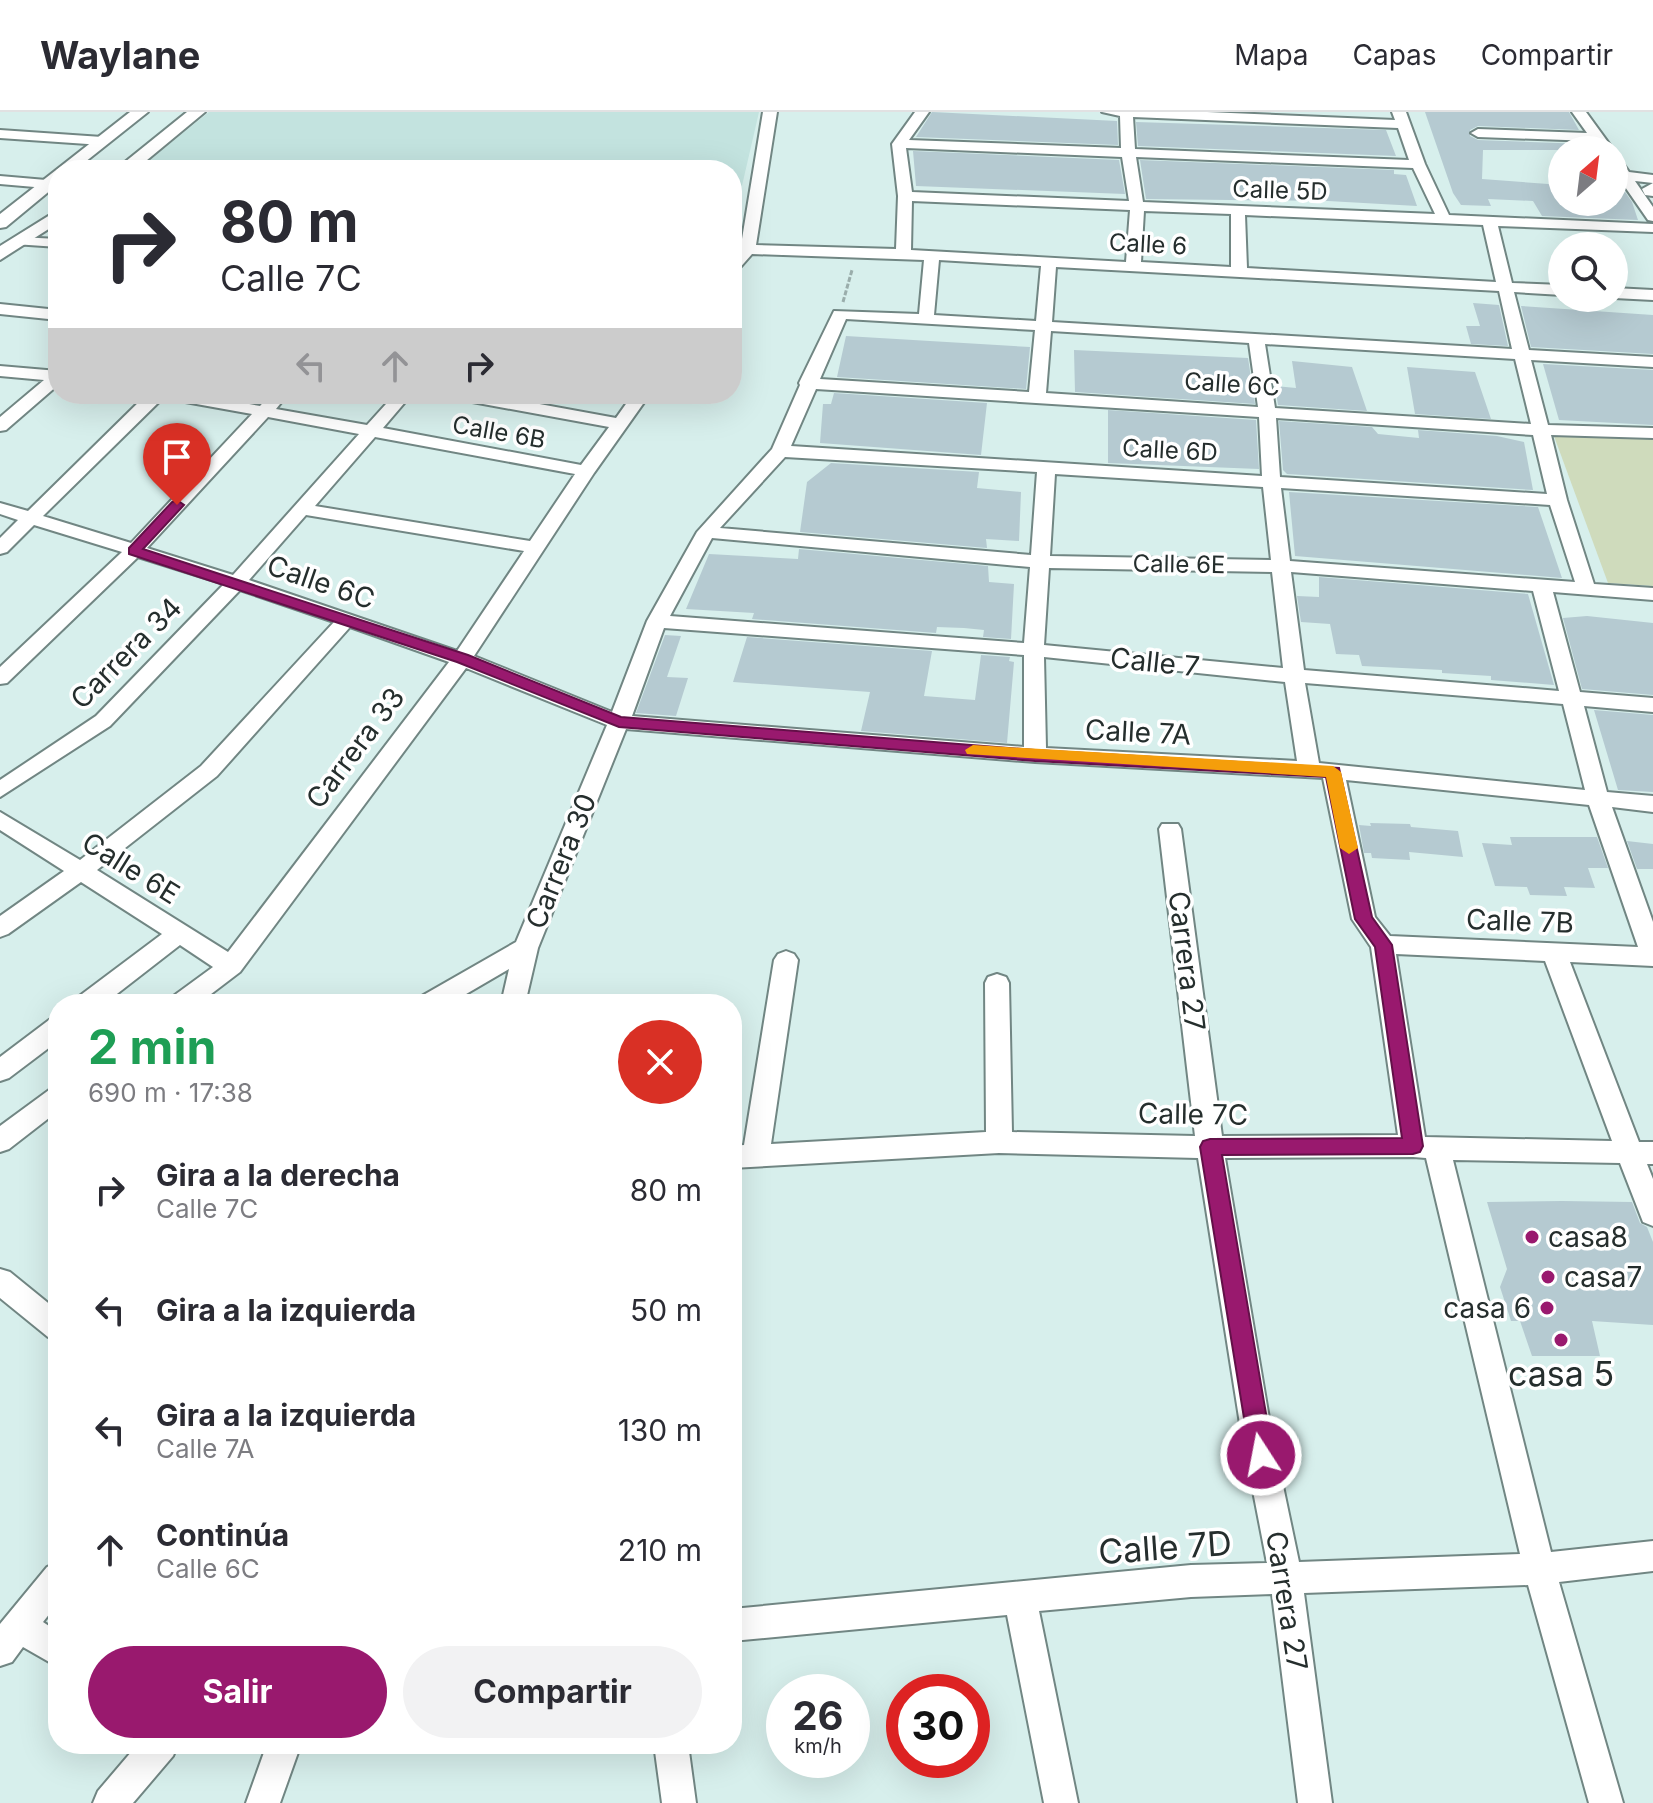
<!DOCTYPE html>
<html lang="es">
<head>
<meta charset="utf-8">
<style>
  :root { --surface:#fff; --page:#f2f2f3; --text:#2b2b33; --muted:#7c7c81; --line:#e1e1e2; --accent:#99196e }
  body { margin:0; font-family:Inter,sans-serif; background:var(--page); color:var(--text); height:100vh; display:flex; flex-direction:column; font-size:30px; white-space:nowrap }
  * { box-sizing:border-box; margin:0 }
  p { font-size:26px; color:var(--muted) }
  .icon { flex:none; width:44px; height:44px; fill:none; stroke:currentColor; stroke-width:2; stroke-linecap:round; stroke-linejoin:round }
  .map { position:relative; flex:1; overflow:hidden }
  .drawer { position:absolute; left:48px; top:882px; width:694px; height:760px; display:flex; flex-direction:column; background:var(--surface); border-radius:32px; box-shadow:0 8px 32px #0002 }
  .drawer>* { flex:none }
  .top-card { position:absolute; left:48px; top:48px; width:694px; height:244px; border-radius:32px; box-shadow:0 8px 32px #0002; background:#fff; color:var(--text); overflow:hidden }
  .needle { width:52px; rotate:28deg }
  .fabs { position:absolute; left:1548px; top:24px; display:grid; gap:16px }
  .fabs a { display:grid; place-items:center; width:80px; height:80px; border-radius:50%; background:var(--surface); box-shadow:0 8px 32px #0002; font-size:40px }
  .speed { position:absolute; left:766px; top:1562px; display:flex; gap:16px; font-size:40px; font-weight:700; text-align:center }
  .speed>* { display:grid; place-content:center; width:104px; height:104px; border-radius:50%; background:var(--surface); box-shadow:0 8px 32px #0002; line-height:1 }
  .speed small { font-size:20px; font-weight:400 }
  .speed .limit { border:12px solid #d22; background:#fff; color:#111 }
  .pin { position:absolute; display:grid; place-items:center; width:68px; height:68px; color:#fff; margin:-82px -34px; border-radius:50% 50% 50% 0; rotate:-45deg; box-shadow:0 0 8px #0007 }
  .pin .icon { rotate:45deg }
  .me { position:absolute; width:88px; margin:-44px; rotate:349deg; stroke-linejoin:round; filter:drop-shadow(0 0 6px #0008) }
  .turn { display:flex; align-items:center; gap:28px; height:168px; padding:0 40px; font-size:36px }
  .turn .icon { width:104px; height:104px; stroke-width:2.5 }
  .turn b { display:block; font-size:56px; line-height:68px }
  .lanes { display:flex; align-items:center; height:76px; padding:0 40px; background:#0003; justify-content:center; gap:40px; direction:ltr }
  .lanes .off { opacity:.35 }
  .round { display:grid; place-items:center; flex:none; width:84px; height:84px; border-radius:42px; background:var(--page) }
  .overview { display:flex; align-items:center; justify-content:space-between; height:136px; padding:0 40px }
  h1 { font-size:48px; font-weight:700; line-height:60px; color:#1e9e55 }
  .cta { display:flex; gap:16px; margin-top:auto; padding:16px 40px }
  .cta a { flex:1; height:92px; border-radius:48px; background:var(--accent); color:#fff; font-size:32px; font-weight:700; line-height:92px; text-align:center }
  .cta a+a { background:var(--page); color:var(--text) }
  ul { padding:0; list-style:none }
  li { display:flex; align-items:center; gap:24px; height:120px; padding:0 40px }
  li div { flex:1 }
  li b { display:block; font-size:30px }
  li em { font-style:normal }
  header { display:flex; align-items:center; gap:48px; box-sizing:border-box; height:112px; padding:0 40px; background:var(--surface); border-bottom:2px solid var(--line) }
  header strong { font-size:38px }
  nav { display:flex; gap:44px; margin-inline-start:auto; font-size:28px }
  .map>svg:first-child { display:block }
  .built { fill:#c3e3df }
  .green { fill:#cfdbbc }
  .building { fill:#b5cad1 }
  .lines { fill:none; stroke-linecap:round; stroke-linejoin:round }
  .minor-casing { stroke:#718683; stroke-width:4 }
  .tertiary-casing { stroke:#718683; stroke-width:4 }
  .secondary-casing { stroke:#718683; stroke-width:4 }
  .path { stroke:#9aadab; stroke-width:3; stroke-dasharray:5 2; stroke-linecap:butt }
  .minor { fill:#fff; fill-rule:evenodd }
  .tertiary { fill:#fff; fill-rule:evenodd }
  .secondary { fill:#fff; fill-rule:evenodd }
  .route { fill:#99196e; stroke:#631048; stroke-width:2 }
  .slow { fill:#f59e0b }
  .poi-dot { fill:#99196e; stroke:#fff; stroke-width:3 }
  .labels { text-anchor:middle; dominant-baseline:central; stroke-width:7; stroke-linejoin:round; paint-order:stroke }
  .far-street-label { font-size:24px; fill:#252e2d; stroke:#fff }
  .street-label { font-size:28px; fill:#252e2d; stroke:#fff }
  .poi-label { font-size:28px; fill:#252e2d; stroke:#fff; text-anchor:start }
  .near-poi-label { font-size:34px; fill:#252e2d; stroke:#fff }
  .near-street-label { font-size:34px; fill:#252e2d; stroke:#fff }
</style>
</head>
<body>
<header>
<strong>Waylane</strong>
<nav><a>Mapa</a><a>Capas</a><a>Compartir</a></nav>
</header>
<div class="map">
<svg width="1653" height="1691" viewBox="0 0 1653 1691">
  <rect width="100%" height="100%" fill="#d7efec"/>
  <path class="built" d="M209 0H759L732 117V58H137Z"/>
  <path class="green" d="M1551 316 1653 321V474L1608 471Z"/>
  <path class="building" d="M932 0 1117 9 1118 33 916 25Z
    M1425 0H1569L1579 18 1478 14 1470 18V24L1478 28 1585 32 1588 38H1483L1482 67 1562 73V90H1614V64L1632 90 1638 108 1542 104 1533 89 1488 87 1491 94 1461 93 1453 81Z
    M1136 10 1386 18 1396 44 1138 34Z
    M913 39 1119 48 1125 82 916 74Z
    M1140 48 1394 58V62L1406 63 1417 94 1328 89 1146 87Z
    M1473 191 1499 193 1508 234 1471 232 1466 214H1480Z
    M1521 194 1653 203V242L1531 235Z
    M846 224 1030 235 1026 277 837 265Z
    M1074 238 1248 246 1255 292 1075 280Z
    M1292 249 1352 255 1367 299 1278 293 1275 274 1296 276Z
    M1543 252 1653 258V313L1559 308Z
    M1407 255 1475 260 1491 307 1415 302Z
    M834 281 987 291 981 343 820 331 823 292H831Z
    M1108 298 1256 308 1259 357 1108 351Z
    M1279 309 1372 315 1378 322 1419 326 1418 318 1497 324 1524 330 1533 378 1287 362 1283 358Z
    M831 351 979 360 977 376 1021 380 1019 429 986 427 987 436 800 420 807 370Z
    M1289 380 1538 395 1562 466 1295 444Z
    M799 437 988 454 989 470 1014 472 1011 527 983 525 984 518 964 516 937 515 936 521 752 507 754 501 686 497 709 442 798 447Z
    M1319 465 1528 482 1554 573 1491 568V564L1442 561V558L1362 554 1359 543 1336 542 1330 512 1301 510 1297 484 1319 485Z
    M1587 504 1653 511V583L1582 577 1563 506Z
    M665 523 681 524 667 565 688 566 676 604 636 601Z
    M747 525 932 539 924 584 975 588 981 543 1010 545 1009 549 1014 550 1007 631 861 619 870 580 733 570Z
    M1594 598 1653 603V680L1618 678Z
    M1370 711 1410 712 1411 715 1458 719 1463 745 1409 740 1410 748 1372 746 1371 741H1364L1359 713 1371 714Z
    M1510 725H1597L1608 756H1588L1595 776 1564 775 1567 784 1530 783 1527 775 1495 774 1482 731 1512 733Z
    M1627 729 1653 732V757H1637Z
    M1562 1089 1632 1090 1640 1111 1647 1115 1653 1130V1213L1592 1209 1600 1244H1532L1520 1209H1511L1500 1175 1507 1157 1487 1090Z"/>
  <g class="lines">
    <defs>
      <path id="minor" d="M763 0H777L756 133 896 137 898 84 892 32 915 0H929L909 28 1121 36 1120 4 1102 0H1207L1395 8 1392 0H1406L1425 52 1449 103 1653 112V120L1498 114 1512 171 1562 173V183L1514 180 1529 238 1653 245V255L1531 248 1548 313 1653 316V326L1551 323 1567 388 1594 472 1653 476V488L1553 480 1580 580 1653 586V600L1584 594 1607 680 1653 684V700L1612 695 1653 810V854L1570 850 1639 1030H1653V1052H1647L1653 1067V1114L1643 1110 1620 1051 1453 1048 1551 1440 1653 1429V1459L1559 1470 1623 1691H1589L1528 1473 1304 1481 1332 1691H1298L1272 1482 1191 1485 1039 1499 1078 1691H1044L1007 1503 732 1529V1497L1191 1453 1267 1451 1240 1312 1198 1046 999 1041 732 1056V1034L744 1033 774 848 778 842 786 839 794 842 798 848 771 1032 986 1020 985 871 988 865 997 862 1006 865 1009 871 1012 1020 1195 1024 1159 717 1162 712H1178L1181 717 1222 1024 1398 1023 1371 835 1352 807 1323 666 1035 650 626 617 538 836 525 892H501L509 857 449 892H417L420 885 516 830 607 613 466 556 240 860 198 892H169L172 885 213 855 180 833 104 892H75L78 885 162 822 81 770 8 822 0 825V804L64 759 0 718V700L80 748 201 654 334 510 240 478 110 614 0 685V668L96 604 224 472 138 445 7 571 0 572V555L122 440 34 413 7 440 0 442V426L18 408 0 402V391L28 399 147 282H195L260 294 271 282H288L276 297 367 313 395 282H412L383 316 581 353 609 315 456 287 448 282H484L616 306 633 282H650L594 361 474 544 612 600 647 509 697 420 772 337 800 273 799 271 834 199 919 202 924 148 752 142 737 159 732 161V147L737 142 732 141V133H741ZM1133 5 1398 16 1409 48 1135 37ZM906 36 1122 45 1129 89 912 80ZM1136 45 1413 56 1435 102 1143 90ZM912 89 1130 98 1126 150 911 138ZM1144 99 1231 102V155L1141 150ZM1245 103 1483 113 1496 170 1247 156ZM939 148 1041 154 1036 209 934 203ZM1056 155 1499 179 1512 237 1052 210ZM846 207 1035 218 1029 280 820 267ZM1051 219 1249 231 1258 295 1046 281ZM1265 232 1515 247 1531 312 1275 296ZM816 277 1259 305 1262 364 791 334ZM163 286 252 302 131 431 43 404ZM268 305 359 322 233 463 147 436ZM1276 306 1533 323 1547 382 1280 365ZM375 325 575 362 530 429 315 394ZM785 345 1037 360 1031 443 720 416ZM1055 362 1263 375 1271 448 1050 444ZM1281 376 1550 393 1575 470 1290 449ZM306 403 524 439 457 539 249 468ZM712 426 1030 455 1024 531 670 504ZM1049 456 1272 460 1283 556 1044 533ZM1291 460 1533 479 1559 579 1304 558ZM350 515 449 550 228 840 97 758 217 664ZM664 516 1024 543V635L632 604ZM1044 545 1285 570 1297 649 1046 636ZM1305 571 1563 592 1585 678 1319 651ZM1346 668 1589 693 1638 835 1390 824 1375 805ZM1396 842 1545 849 1612 1029 1425 1025ZM1413 1045 1426 1046 1520 1442 1299 1450 1270 1312 1225 1046Z
        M1572 0H1586L1610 33 1608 36H1598L1593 29 1478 25 1471 21 1478 17 1587 21Z
        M0 18 102 25 109 29 102 33 0 26Z
        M1614 45 1619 46 1629 60 1653 63V71L1635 69 1653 95V109L1648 108 1614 59Z
        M0 64 46 68 53 72 46 76 0 72Z
        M19 125 58 127V135L14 132V126Z
        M1614 176 1653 178V188L1614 186Z
        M0 192 58 198V208L0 202Z
        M0 254 58 259V273L6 318 0 319V305L44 268 0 264Z
        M58 905V929L9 966 0 969V945L49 908Z
        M58 975V999L9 1037 0 1040V1014L49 978Z
        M0 1157 10 1160 58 1199V1229L48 1225 0 1186Z
        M58 1450V1491L43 1510 58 1520V1555L23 1535 12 1550 0 1554V1512L47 1455Z
        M138 1632H178L173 1644 133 1691H93L98 1679Z
        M267 1632H301L280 1691H246Z
        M654 1632H688L696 1691H662Z"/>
      <path id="tertiary" d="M130 0H148L75 58H58V72L6 115 0 116V102Z
        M187 0H205L135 58H115Z
        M58 98V111L0 148V134Z"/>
      <path id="secondary" d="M1653 71V84L1645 83 1642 77Z"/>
    </defs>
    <use href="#minor" class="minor-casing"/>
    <use href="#tertiary" class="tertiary-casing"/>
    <use href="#secondary" class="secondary-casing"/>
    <path class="path" d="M843 190 852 158"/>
    <use href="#minor" class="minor"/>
    <use href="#tertiary" class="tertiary"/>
    <use href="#secondary" class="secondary"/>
  </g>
  <path class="route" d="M177 388 184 393 143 437 468 543 621 605 1035 638 1339 656 1372 805 1392 833 1423 1034 1420 1040 1413 1042 1222 1043 1273 1343 1270 1350 1261 1353 1253 1350 1250 1343 1200 1035 1203 1029 1210 1027 1402 1026 1375 835 1355 807 1326 665 1035 649 619 615 457 550 129 442V436L172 390Z"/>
  <path class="slow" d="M973 633 1333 654 1341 660 1358 736 1349 742 1340 736 1326 665 967 642 965 638Z"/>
  <g class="poi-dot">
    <circle cx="1532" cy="1125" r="8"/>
    <circle cx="1548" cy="1165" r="8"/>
    <circle cx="1547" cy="1196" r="8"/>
    <circle cx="1561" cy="1228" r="8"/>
  </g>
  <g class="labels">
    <g class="far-street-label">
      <text transform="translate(1280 78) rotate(2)">Calle 5D</text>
      <text transform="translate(1148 132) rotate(3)">Calle 6</text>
      <text transform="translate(1232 272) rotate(4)">Calle 6C</text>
      <text transform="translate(499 320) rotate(10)">Calle 6B</text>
      <text transform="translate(1170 338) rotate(3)">Calle 6D</text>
      <text transform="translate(1179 452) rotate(1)">Calle 6E</text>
    </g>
    <g class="street-label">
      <text transform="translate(321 470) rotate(19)">Calle 6C</text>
      <text transform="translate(126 541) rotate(-45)">Carrera 34</text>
      <text transform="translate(1155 550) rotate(6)">Calle 7</text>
      <text transform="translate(1138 620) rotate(3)">Calle 7A</text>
      <text transform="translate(355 636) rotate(-53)">Carrera 33</text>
      <text transform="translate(561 749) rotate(-68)">Carrera 30</text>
      <text transform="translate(131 756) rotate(32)">Calle 6E</text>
      <text transform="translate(1520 809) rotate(2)">Calle 7B</text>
      <text transform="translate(1187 849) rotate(83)">Carrera 27</text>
      <text transform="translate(1193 1002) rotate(1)">Calle 7C</text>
      <text transform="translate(1287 1489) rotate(81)">Carrera 27</text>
    </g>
    <g class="poi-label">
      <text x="1548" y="1125">casa8</text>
      <text x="1564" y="1165">casa7</text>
      <text x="1531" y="1196" text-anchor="end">casa 6</text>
    </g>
    <g class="near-poi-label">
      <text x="1561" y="1261">casa 5</text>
    </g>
    <g class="near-street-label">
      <text transform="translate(1165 1435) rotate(-4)">Calle 7D</text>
    </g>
  </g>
</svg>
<div class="fabs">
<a><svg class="needle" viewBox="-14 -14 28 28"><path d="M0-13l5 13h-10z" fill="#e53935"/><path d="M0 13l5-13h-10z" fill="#7c7c81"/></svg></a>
<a><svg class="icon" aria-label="search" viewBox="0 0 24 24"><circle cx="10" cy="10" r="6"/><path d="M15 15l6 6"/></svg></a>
</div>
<div class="speed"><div>26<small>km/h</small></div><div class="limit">30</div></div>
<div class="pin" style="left:177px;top:393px;background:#d93025"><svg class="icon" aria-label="arrive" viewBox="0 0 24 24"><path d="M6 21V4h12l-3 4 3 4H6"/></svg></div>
<svg class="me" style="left:1261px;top:1343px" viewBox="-20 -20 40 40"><circle r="17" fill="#99196e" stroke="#fff" stroke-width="3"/><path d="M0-11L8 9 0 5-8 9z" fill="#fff"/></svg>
<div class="top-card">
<div class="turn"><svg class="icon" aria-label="right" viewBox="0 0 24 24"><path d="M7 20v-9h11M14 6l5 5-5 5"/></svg><div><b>80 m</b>Calle 7C</div></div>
<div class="lanes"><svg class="icon off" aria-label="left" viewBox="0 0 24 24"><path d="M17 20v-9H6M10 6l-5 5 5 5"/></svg><svg class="icon off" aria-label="ahead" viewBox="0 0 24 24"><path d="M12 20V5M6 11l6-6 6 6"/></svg><svg class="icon" aria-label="right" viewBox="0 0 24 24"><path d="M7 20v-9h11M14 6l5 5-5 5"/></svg></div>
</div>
<section class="drawer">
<div class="overview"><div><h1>2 min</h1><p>690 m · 17:38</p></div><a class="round" style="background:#d93025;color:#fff"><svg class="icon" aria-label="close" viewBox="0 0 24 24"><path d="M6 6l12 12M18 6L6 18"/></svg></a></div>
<ul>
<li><svg class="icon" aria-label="right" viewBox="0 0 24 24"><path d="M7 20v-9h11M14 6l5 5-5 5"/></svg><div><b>Gira a la derecha</b><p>Calle 7C</p></div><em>80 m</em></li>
<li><svg class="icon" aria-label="left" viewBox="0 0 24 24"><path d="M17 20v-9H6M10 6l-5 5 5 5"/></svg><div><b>Gira a la izquierda</b></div><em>50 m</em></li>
<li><svg class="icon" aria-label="left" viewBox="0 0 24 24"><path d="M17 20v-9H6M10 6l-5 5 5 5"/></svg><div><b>Gira a la izquierda</b><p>Calle 7A</p></div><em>130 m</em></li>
<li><svg class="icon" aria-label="ahead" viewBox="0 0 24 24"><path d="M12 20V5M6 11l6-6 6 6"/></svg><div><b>Continúa</b><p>Calle 6C</p></div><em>210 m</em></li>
</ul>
<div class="cta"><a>Salir</a><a>Compartir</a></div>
</section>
</div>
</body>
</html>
